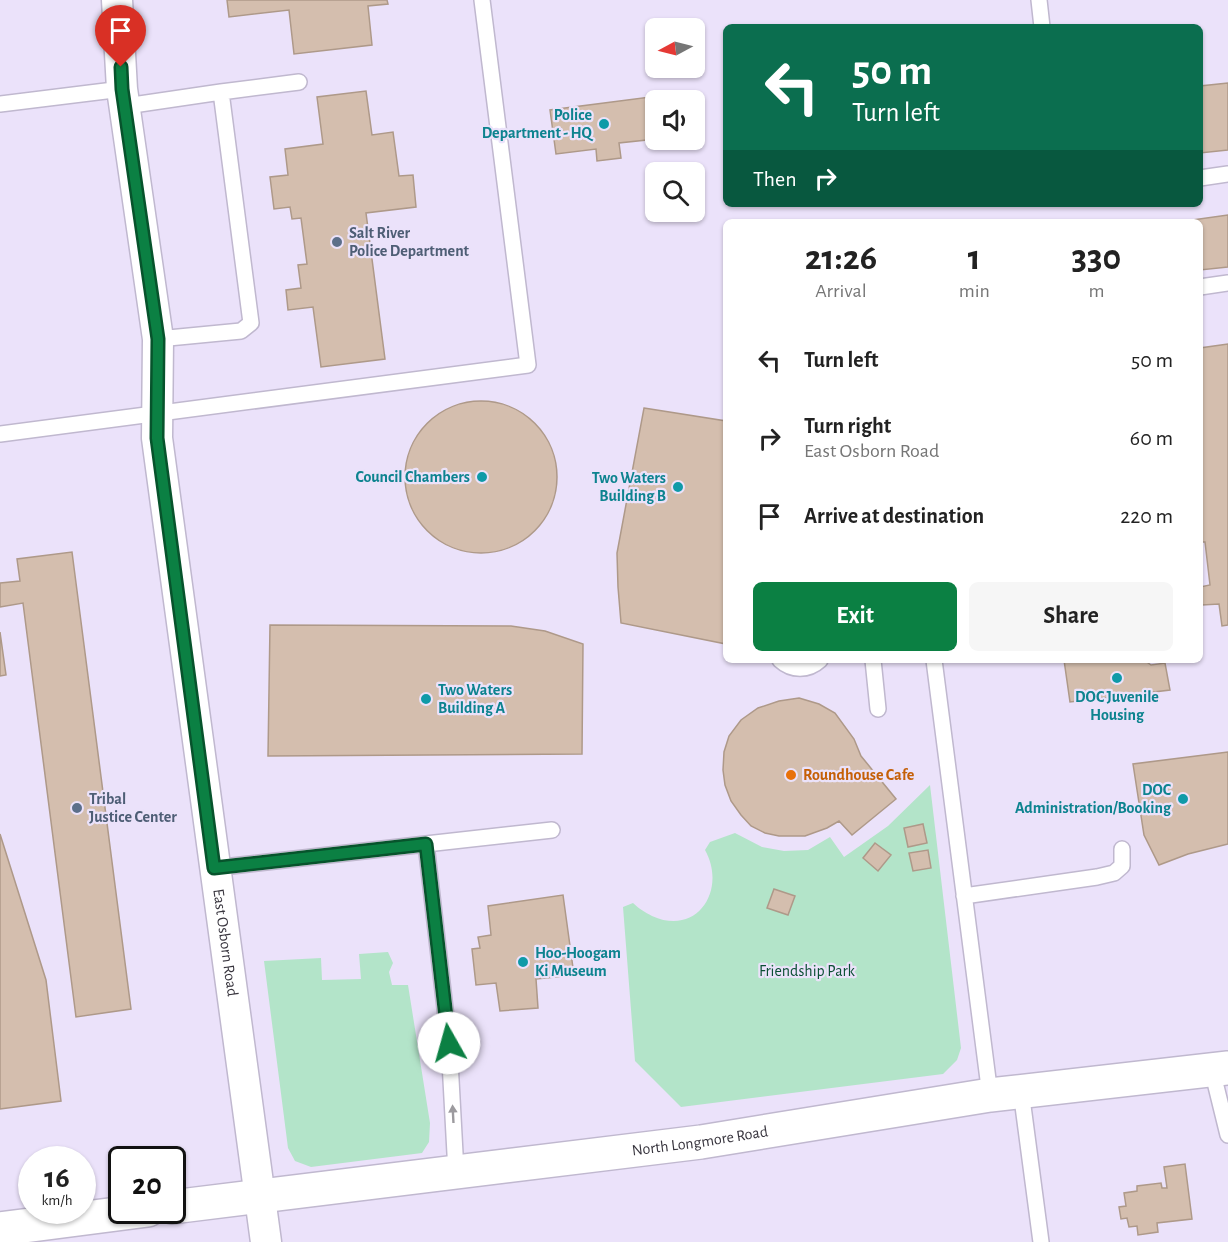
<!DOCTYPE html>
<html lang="en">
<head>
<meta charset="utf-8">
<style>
  :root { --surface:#fff; --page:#f6f6f6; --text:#222; --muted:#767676; --accent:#0b8043 }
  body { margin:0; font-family:"Alegreya Sans",sans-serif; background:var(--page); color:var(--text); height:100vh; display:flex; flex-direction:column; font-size:22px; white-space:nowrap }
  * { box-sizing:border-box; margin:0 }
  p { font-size:20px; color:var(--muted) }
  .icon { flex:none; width:33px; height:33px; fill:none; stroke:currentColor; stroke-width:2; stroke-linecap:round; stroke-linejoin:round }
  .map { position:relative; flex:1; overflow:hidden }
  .panel { position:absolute; left:723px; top:219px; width:480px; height:444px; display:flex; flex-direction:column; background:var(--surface); border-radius:9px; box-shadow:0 2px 4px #0004 }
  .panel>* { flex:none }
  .hud { position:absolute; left:723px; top:24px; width:480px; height:183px; border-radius:9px; box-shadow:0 2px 4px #0004; background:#0b6e4f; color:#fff; overflow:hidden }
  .needle { width:39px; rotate:263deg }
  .fabs { position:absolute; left:645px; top:18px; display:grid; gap:12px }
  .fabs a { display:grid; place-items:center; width:60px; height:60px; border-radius:9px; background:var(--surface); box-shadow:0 2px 4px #0004; font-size:30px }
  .speed { position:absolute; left:18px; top:1146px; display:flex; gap:12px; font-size:30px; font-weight:700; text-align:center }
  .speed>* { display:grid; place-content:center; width:78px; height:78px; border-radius:50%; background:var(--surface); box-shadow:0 2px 4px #0004; line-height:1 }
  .speed small { font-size:15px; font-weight:400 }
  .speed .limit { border:3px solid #111; border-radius:9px; background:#fff; color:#111 }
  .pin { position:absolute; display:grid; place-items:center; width:51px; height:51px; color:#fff; margin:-62px -26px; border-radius:50% 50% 50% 0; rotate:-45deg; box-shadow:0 0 6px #0007 }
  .pin .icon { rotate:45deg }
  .me { position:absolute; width:66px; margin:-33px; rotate:353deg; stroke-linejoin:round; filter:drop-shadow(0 0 4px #0008) }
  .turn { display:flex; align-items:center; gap:21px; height:126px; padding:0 30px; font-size:27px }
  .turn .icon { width:78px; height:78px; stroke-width:2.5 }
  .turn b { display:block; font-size:42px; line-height:51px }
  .then { display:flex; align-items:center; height:57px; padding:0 30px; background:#0003; gap:12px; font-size:22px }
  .eta { display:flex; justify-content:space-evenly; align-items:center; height:102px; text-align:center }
  .eta b { font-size:36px; font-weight:700; line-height:42px }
  .cta { display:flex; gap:12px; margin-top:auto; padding:12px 30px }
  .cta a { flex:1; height:69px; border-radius:9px; background:var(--accent); color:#fff; font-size:24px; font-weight:700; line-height:69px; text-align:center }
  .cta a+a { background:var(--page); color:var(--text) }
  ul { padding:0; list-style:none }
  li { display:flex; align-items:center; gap:18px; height:78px; padding:0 30px }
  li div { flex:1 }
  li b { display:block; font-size:22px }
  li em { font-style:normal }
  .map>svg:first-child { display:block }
  .green { fill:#b3e4c9 }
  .building { fill:#d4beae; stroke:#ae9989; stroke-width:1.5 }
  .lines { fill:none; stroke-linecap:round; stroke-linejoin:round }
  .service-casing { stroke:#c0b8cf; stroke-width:18 }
  .minor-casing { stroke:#c0b8cf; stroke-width:33 }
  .tertiary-casing { stroke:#c0b8cf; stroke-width:36 }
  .service { stroke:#fff; stroke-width:15 }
  .minor { stroke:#fff; stroke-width:30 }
  .tertiary { stroke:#fff; stroke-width:33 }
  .oneway { fill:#9c9a9e }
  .route-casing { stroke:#07532c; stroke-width:15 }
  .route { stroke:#0b8043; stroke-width:10 }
  .culture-dot { fill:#0f9aa8; stroke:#ebe2fa; stroke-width:2 }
  .service-dot { fill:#5c6f8a; stroke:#ebe2fa; stroke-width:2 }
  .food-dot { fill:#e8710a; stroke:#ebe2fa; stroke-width:2 }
  .labels { text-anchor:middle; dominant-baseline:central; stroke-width:4.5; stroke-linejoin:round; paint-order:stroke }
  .culture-label { font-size:16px; font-weight:bold; fill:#0d838f; stroke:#ebe2fa; text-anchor:end }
  .service-label { font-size:16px; font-weight:bold; fill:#4e5e75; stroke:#ebe2fa; text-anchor:start }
  .food-label { font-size:16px; font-weight:bold; fill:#c56008; stroke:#ebe2fa; text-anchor:start }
  .street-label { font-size:16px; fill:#38353e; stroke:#ebe2fa }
  .park-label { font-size:16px; fill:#0b4f34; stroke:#ebe2fa }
</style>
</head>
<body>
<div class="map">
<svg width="1228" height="1242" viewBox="0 0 1228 1242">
  <rect width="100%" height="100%" fill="#ebe2fa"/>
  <path class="green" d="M930 785 961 1048 957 1060 943 1074 681 1107 635 1061 623 907 633 903C639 909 645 912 652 916 698 937 727 889 705 850L710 842 735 833 762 847 784 851 808 850 830 837 844 857 888 826Z
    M388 952 393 963 389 972 392 985H408L430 1123 429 1142 422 1153 311 1167 295 1161 288 1148 264 961 321 958 322 980 361 979 359 954Z"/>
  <path class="building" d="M227 0H387L388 4 368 6 372 45 294 54 289 10 229 17Z
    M1228 83V150L1200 153V86Z
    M366 91 372 135 393 132 399 176 413 175 416 207 366 213 385 359 321 367 313 307 288 310 286 290 301 288 298 265 307 264 301 218 292 219 290 207 274 209 270 177 288 175 285 149 323 144 317 97Z
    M658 96 659 100H656V139L619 143 621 158 597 161 596 149 556 154 550 110Z
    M1228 215V267L1200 270V222H1178Z
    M1228 344V625L1222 626 1219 604 1202 605 1200 587 1210 585 1205 542H1200V348Z
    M405 477a76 76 0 1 1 152 0a76 76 0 1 1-152 0Z
    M644 408 726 421V644L621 623 618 587 617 553Z
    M72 552 131 1009 76 1017 23 603 0 607V583L20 581 17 559Z
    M270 625 511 626 545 631 583 644 582 754 268 756Z
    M0 632 6 675 0 676Z
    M1064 660H1144L1151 665 1165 663 1170 690 1070 702Z
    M799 698 819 704 835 713 854 739 861 756 896 799 852 835 839 821 827 828 805 836H779L765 833 751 826 741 815 731 801 725 785 723 770 724 752 729 736 741 720 758 708 779 701Z
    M1228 752V844L1188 854 1159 865 1144 835 1133 764Z
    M923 824 927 843 908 847 904 828Z
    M0 834 46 980 61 1101 0 1109Z
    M875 843 891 855 878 871 863 858Z
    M928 850 931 868 913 871 909 853Z
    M774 889 795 896 788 915 767 908Z
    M563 895 574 975 536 979 538 1008 500 1011 496 983 476 985 472 949 480 948 478 937 491 935 488 906Z
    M1185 1164 1192 1219 1157 1223 1158 1232 1138 1235 1137 1226 1129 1227 1127 1218 1121 1219 1119 1207 1126 1206 1124 1193 1137 1191V1186L1161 1183 1162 1188H1167L1164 1167Z"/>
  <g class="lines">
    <defs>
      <path id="service" d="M1039 0 1042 27
        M221 92 299 82
        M0 104 122 89
        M126 106 221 92 251 323 241 331 158 339
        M1200 178 1228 174
        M1200 287 1228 283
        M0 434 528 365 482 0
        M780 660C792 671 808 671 820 660
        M873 660 878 709
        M934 660 990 1095
        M426 844 552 830
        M214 868 426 844 449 1043 456 1172
        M964 896 1097 877 1114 873 1122 866V849
        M1212 1070 1228 1135
        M1021 1091 1041 1242"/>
      <g id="minor">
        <path id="s1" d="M117 0 122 89 158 339 157 438 266 1242"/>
      </g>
      <g id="tertiary">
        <path id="s2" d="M172 1207 701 1142 990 1095 1228 1068"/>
        <path d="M0 1229 148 1210"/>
      </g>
    </defs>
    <use href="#service" class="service-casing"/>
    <use href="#minor" class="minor-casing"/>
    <use href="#tertiary" class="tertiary-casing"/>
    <use href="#service" class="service"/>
    <use href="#minor" class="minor"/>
    <use href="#tertiary" class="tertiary"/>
  </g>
  <defs><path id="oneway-solid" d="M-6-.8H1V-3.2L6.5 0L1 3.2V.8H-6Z" transform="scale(1.5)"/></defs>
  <use class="oneway" href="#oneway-solid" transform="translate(453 1114) rotate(-93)"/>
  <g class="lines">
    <defs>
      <path id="route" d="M121 67 122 89 158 339 157 438 214 868 426 844 449 1043"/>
    </defs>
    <use href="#route" class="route-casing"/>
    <use href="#route" class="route"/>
  </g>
  <g class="culture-dot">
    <circle cx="604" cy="124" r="6"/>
    <circle cx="482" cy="477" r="6"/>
    <circle cx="678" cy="487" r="6"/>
    <circle cx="1117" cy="678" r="6"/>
    <circle cx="426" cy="699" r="6"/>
    <circle cx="1183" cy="799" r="6"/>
    <circle cx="523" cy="962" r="6"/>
  </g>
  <g class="service-dot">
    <circle cx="337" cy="242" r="6"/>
    <circle cx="77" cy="808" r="6"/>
  </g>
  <circle class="food-dot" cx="791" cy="775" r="6"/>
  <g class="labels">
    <g class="culture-label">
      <text x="592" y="115">Police<tspan x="592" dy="18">Department - HQ</tspan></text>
      <text x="470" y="477">Council Chambers</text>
      <text x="666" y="478">Two Waters<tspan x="666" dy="18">Building B</tspan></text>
      <text x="438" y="690" text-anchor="start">Two Waters<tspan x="438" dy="18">Building A</tspan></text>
      <text x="1117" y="697" text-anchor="middle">DOC Juvenile<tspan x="1117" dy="18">Housing</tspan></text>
      <text x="1171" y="790">DOC<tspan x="1171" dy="18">Administration/Booking</tspan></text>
      <text x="535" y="953" text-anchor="start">Hoo-Hoogam<tspan x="535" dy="18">Ki Museum</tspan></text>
    </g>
    <g class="service-label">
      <text x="349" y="233">Salt River<tspan x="349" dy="18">Police Department</tspan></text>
      <text x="89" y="799">Tribal<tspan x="89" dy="18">Justice Center</tspan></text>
    </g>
    <g class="food-label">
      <text x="803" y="775">Roundhouse Cafe</text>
    </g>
    <g class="street-label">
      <text stroke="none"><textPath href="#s1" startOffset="950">East Osborn Road</textPath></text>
      <text stroke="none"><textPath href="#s2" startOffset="532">North Longmore Road</textPath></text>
    </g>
    <g class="park-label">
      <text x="807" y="971">Friendship Park</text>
    </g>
  </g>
</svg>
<div class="fabs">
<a><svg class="needle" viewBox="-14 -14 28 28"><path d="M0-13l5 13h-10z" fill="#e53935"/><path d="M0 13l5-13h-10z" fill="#767676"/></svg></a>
<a><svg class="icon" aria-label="sound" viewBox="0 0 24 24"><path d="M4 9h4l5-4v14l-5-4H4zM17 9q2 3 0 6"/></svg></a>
<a><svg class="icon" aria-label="search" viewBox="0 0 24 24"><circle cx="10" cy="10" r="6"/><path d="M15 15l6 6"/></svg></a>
</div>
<div class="speed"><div>16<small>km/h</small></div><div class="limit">20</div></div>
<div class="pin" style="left:121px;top:67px;background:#d93025"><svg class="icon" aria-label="arrive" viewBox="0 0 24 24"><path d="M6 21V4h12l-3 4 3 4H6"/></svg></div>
<svg class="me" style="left:449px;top:1043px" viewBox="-20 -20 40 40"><circle r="19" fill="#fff"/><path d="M0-13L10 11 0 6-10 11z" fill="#0b8043"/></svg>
<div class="hud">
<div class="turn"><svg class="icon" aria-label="left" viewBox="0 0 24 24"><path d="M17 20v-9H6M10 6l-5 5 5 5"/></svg><div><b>50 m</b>Turn left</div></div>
<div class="then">Then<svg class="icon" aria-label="right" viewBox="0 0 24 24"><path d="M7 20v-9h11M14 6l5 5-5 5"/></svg></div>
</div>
<section class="panel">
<div class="eta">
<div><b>21:26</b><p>Arrival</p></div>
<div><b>1</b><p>min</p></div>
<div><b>330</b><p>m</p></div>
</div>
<ul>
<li><svg class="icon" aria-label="left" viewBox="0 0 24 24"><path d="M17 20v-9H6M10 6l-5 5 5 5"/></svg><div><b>Turn left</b></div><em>50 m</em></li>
<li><svg class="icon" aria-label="right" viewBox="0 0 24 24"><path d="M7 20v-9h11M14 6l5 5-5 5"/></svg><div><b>Turn right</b><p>East Osborn Road</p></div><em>60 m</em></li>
<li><svg class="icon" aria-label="arrive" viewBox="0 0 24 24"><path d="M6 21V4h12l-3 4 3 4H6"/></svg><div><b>Arrive at destination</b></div><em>220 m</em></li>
</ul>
<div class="cta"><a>Exit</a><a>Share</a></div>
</section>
</div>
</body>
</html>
